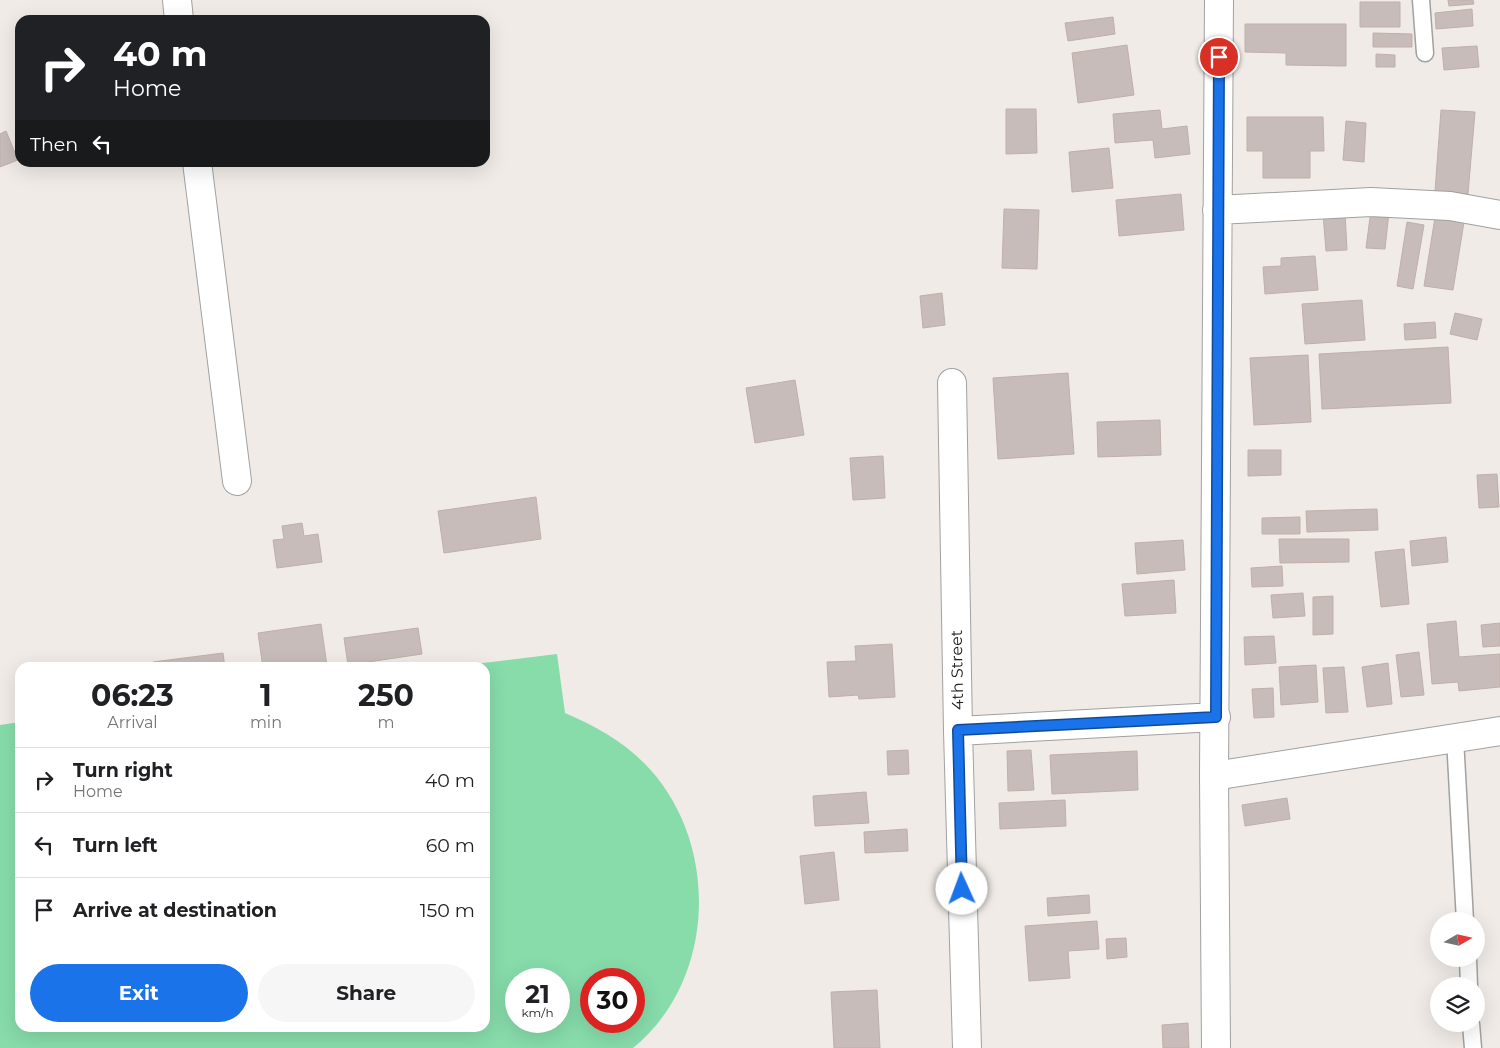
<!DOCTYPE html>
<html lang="en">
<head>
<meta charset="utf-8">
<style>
  :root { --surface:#fff; --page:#f6f6f6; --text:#202124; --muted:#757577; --line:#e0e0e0; --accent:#1a73e8 }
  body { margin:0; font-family:Montserrat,sans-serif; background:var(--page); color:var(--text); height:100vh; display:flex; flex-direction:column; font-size:19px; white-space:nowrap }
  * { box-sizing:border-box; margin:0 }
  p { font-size:16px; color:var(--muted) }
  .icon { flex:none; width:28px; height:28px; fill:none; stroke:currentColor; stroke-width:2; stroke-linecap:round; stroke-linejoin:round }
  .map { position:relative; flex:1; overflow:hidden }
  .drawer { position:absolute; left:15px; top:662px; width:475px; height:370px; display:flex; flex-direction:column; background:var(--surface); border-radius:15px; box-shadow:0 5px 20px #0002 }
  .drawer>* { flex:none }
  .banner { position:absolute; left:15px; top:15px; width:475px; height:152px; border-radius:15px; box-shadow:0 5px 20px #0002; background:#202124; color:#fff; overflow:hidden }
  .needle { width:32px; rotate:81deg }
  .buttons { position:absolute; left:1430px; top:912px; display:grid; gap:10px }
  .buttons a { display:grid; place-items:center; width:55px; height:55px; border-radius:50%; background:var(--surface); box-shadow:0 5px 20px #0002; font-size:25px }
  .speed { position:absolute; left:505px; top:968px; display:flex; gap:10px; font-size:25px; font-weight:700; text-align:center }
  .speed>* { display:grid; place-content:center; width:65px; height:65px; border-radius:50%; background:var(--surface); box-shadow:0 5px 20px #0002; line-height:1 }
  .speed small { font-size:12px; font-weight:400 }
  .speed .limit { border:8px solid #d22; background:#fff; color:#111 }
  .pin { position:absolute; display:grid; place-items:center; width:42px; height:42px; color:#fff; margin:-21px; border:2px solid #fff; border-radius:50%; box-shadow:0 1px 5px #0007 }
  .me { position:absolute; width:55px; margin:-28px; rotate:358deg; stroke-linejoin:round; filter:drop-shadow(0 0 4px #0008) }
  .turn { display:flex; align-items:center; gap:18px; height:105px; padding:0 15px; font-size:22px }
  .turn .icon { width:65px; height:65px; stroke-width:2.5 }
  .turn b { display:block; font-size:35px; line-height:42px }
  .then { display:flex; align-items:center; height:48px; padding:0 15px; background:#0003; gap:10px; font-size:19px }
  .eta { display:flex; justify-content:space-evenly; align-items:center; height:85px; text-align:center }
  .eta b { font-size:30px; font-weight:700; line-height:35px }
  .action { display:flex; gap:10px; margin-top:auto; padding:10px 15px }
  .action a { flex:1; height:58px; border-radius:30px; background:var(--accent); color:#fff; font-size:20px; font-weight:700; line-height:58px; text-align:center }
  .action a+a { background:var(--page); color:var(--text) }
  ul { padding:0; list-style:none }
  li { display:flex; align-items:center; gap:15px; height:65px; padding:0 15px; border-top:1px solid var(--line) }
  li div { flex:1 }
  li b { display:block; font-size:19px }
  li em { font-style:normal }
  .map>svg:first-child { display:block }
  .pitch { fill:#87dcaa; fill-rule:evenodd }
  .building { fill:#c7bcba; stroke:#c1afa9 }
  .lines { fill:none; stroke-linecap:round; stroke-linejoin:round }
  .lane-casing { stroke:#a1a1a1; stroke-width:19 }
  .street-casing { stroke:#a1a1a1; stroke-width:30 }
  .lane { stroke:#fff; stroke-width:16 }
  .street { stroke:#fff; stroke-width:28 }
  .route-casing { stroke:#114b97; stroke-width:12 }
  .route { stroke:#1a73e8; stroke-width:9 }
  .labels { text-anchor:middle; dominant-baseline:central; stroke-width:4; stroke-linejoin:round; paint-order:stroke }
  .street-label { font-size:16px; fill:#202020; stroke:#fff }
</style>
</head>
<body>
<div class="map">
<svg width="1500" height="1048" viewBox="0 0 1500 1048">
  <rect width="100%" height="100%" fill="#f0ebe6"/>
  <path class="pitch" d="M557 654 565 713C595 726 621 740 644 763 720 839 718 979 633 1048H0V725L20 722V1028H485V668L450 667ZM516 979H559V1021H516ZM591 979H634V1021H591Z"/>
  <path class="building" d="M1448 0H1473L1474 4 1449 6Z
    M1360 2H1400V27H1360Z
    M1472 9 1473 26 1436 29 1435 13Z
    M1113 17 1115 34 1068 41 1065 23Z
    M1245 24H1346V66L1286 65V53L1245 52Z
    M1373 33 1412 34V47H1373Z
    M1127 45 1134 95 1078 103 1072 53Z
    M1477 46 1479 67 1444 70 1442 48Z
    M1376 54 1395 55V67H1376Z
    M1006 109H1036L1037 153 1006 154Z
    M1160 110 1162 129 1187 126 1190 154 1155 158 1153 140 1115 143 1113 114Z
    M1441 110 1475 112 1468 194 1435 191Z
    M1247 117H1323L1324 151H1310V178H1263V151H1247Z
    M1346 121 1366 123 1364 162 1343 160Z
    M6 131 18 160 0 167V134Z
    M1109 148 1113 188 1072 192 1069 152Z
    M1181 194 1184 230 1119 236 1116 200Z
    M1004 209 1039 210 1037 269 1002 268Z
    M1371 210 1389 212 1385 249 1366 248Z
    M1436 211 1465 216 1453 290 1424 286Z
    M1345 212 1347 250 1326 251 1323 214Z
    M1407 222 1424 225 1413 289 1397 286Z
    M1315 256 1318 290 1265 294 1263 267 1281 266V258Z
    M942 293 945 325 923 328 920 296Z
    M1362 300 1365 340 1305 344 1302 304Z
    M1455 313 1482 319 1477 340 1450 334Z
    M1435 322 1436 338 1405 340 1404 324Z
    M1448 347 1451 403 1322 409 1319 354Z
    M1308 355 1311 422 1254 425 1250 358Z
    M1068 373 1074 454 998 459 993 378Z
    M795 380 804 435 755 443 746 388Z
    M1160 420 1161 455 1098 457 1097 422Z
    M1248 450H1281V475L1248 476Z
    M883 456 885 498 853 500 850 458Z
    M1497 474 1499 507 1479 508 1477 475Z
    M536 497 541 539 444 553 438 511Z
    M1377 509 1378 530 1307 532 1306 511Z
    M1300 517V534H1262V518Z
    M302 523 304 536 318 534 322 562 277 568 273 540 284 539 282 526Z
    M1446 537 1448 562 1412 566 1410 541Z
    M1279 539H1349V562L1280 563Z
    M1183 540 1185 570 1137 574 1135 543Z
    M1404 549 1409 604 1381 607 1375 552Z
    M1282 566 1283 586 1252 587 1251 568Z
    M1174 580 1176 613 1125 616 1122 584Z
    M1303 593 1305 616 1273 618 1271 595Z
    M1333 596V634L1313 635V597Z
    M1456 621 1459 657 1500 654V687L1459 691 1458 682 1432 684 1427 624Z
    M1500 623V646L1483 647 1481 625Z
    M321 624 327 666 263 668 258 633Z
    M418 628 422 654 348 665 344 638Z
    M1274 636 1276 663 1245 665 1244 637Z
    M892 644 895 697 859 699 858 695 829 697 827 662 856 661 855 646Z
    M1419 652 1424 695 1401 697 1396 655Z
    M223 653 225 668H154L153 662Z
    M1388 663 1392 704 1367 707 1362 667Z
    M1316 665 1318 702 1281 705 1279 667Z
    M1344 667 1348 712 1326 713 1323 668Z
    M1273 688 1274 717 1254 718 1252 689Z
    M908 750 909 774 888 775 887 751Z
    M1031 750 1034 790 1008 791 1007 751Z
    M1137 751 1138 790 1052 794 1050 755Z
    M866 792 869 823 815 826 813 796Z
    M1287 798 1290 819 1245 826 1242 805Z
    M1065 800 1066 826 1000 829 999 803Z
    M907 829 908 851 865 853 864 832Z
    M834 852 839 900 805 904 800 856Z
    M1089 895 1090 913 1048 916 1047 898Z
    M1097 921 1099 949 1068 951 1070 978 1029 981 1025 926Z
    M1126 938 1127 957 1107 959 1106 939Z
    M877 990 880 1048H834L831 992Z
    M1188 1023 1189 1048H1163L1162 1025Z"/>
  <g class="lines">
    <defs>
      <path id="lane" d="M1421 0 1425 53
        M1455 738 1465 921
        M1468 959 1469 986
        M1471 1024 1473 1048"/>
      <path id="street" d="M177 0 179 20
        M197 162 237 481
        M1217 210 1371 202 1450 206 1500 215
        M952 383 958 731 967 1048
        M958 731 1216 717
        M1214 776 1500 731
        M1216 1048 1214 776 1219 0"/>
    </defs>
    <use href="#lane" class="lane-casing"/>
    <use href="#street" class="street-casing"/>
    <use href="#lane" class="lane"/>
    <use href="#street" class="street"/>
  </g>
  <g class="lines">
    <defs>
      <path id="route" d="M962 889 958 730 1216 717 1219 57"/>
    </defs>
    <use href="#route" class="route-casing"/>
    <use href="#route" class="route"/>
  </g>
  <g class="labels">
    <g class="street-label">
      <text transform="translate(957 670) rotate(-91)">4th Street</text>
    </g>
  </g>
</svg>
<div class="buttons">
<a><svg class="needle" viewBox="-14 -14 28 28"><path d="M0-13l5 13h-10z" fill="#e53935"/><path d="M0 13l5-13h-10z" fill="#757577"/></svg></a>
<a><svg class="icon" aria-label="layers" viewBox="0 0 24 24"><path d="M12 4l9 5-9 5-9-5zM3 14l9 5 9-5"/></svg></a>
</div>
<div class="speed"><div>21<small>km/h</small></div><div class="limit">30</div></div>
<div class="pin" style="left:1219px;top:57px;background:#d93025"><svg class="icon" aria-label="arrive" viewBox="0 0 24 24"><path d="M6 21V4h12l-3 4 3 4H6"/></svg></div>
<svg class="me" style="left:962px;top:889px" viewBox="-20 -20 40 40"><circle r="19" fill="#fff"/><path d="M0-13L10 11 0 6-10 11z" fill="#1a73e8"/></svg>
<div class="banner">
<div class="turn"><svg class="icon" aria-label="right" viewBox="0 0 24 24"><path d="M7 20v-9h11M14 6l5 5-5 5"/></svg><div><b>40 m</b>Home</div></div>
<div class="then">Then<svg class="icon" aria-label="left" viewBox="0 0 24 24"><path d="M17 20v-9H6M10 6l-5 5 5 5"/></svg></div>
</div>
<section class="drawer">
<div class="eta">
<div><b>06:23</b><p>Arrival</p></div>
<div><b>1</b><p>min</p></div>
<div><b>250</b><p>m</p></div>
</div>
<ul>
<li><svg class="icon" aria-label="right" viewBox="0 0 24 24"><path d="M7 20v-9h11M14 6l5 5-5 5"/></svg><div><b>Turn right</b><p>Home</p></div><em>40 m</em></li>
<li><svg class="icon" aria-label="left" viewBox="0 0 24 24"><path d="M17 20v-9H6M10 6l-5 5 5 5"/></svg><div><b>Turn left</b></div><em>60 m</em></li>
<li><svg class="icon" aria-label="arrive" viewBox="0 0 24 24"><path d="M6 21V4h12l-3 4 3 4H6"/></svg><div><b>Arrive at destination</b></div><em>150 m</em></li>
</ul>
<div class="action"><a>Exit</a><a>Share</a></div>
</section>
</div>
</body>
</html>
